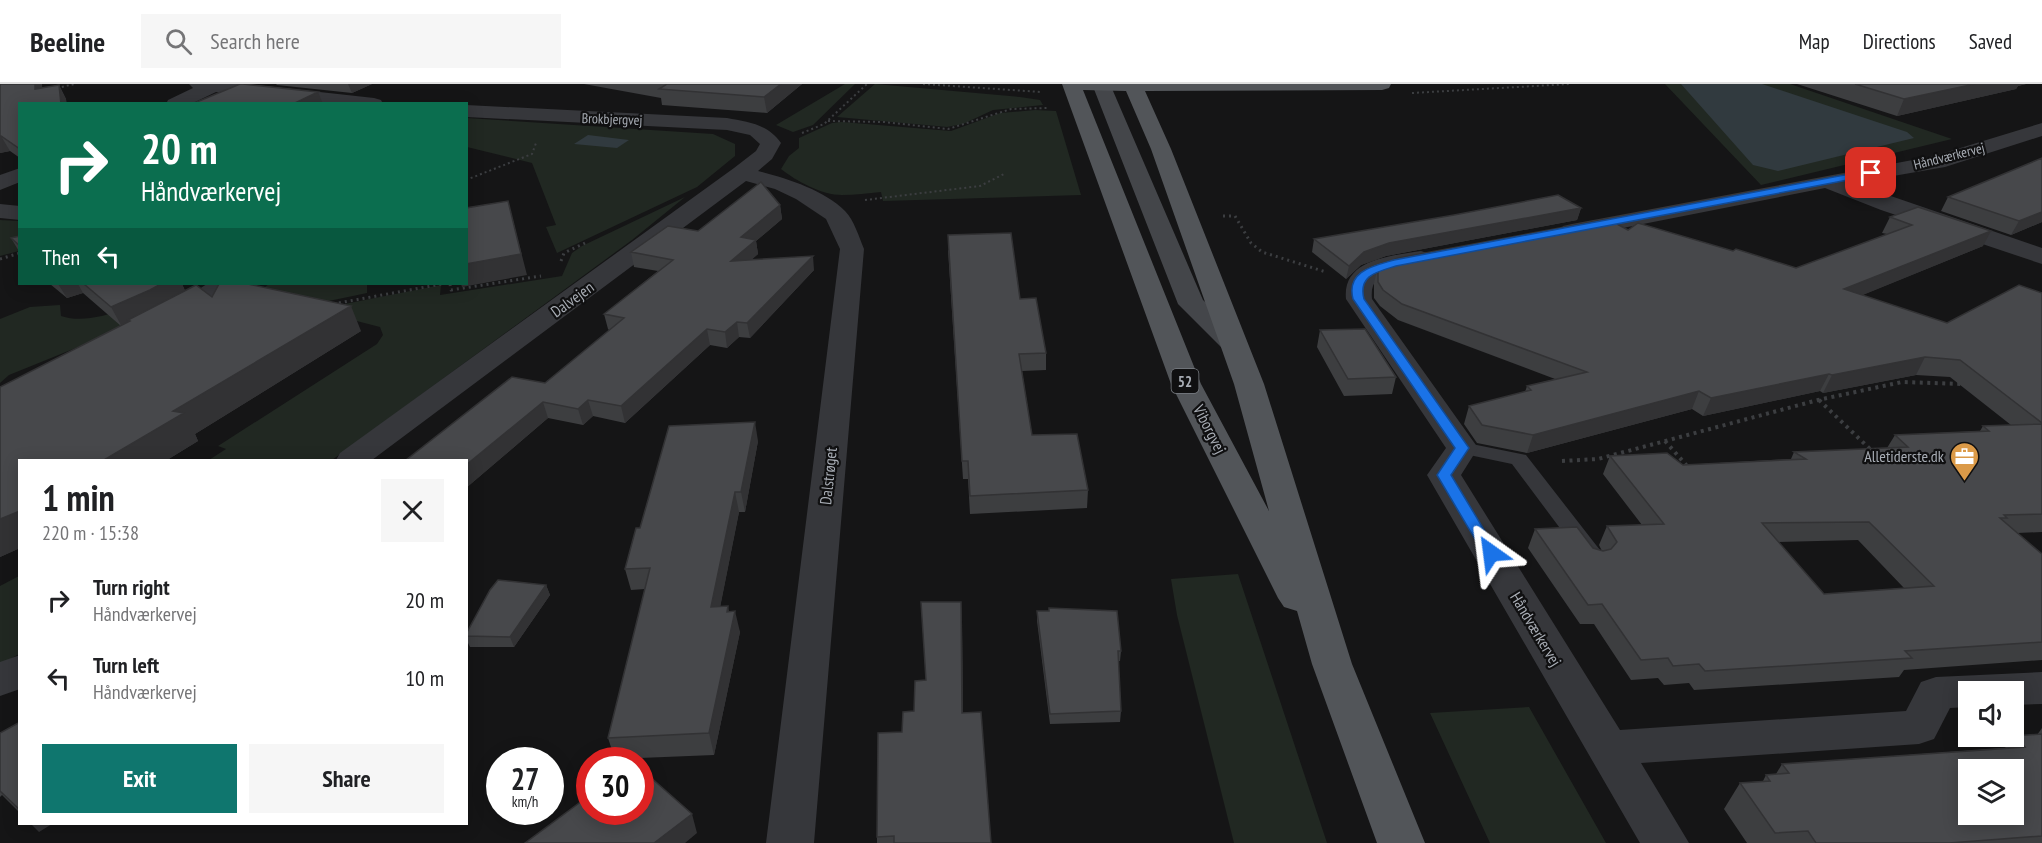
<!DOCTYPE html>
<html lang="en">
<head>
<meta charset="utf-8">
<style>
  :root { --surface:#fff; --page:#f6f6f6; --text:#202124; --muted:#757577; --line:#e0e0e0; --accent:#0f766e }
  body { margin:0; font-family:"PT Sans Narrow",sans-serif; background:var(--page); color:var(--text); height:100vh; display:flex; flex-direction:column; font-size:22px; white-space:nowrap }
  * { box-sizing:border-box; margin:0 }
  p { font-size:20px; color:var(--muted) }
  .icon { flex:none; width:33px; height:33px; fill:none; stroke:currentColor; stroke-width:2; stroke-linecap:round; stroke-linejoin:round }
  .map { position:relative; flex:1; overflow:hidden }
  .side { position:absolute; left:18px; top:375px; width:450px; height:366px; display:flex; flex-direction:column; background:var(--surface); border-radius:0px; box-shadow:0 3px 15px #0003 }
  .side>* { flex:none }
  .top-card { position:absolute; left:18px; top:18px; width:450px; height:183px; border-radius:0px; box-shadow:0 3px 15px #0003; background:#0b6e4f; color:#fff; overflow:hidden }
  .controls { position:absolute; left:1958px; top:597px; display:grid; gap:12px }
  .controls a { display:grid; place-items:center; width:66px; height:66px; border-radius:0px; background:var(--surface); box-shadow:0 3px 15px #0003; font-size:30px }
  .speed { position:absolute; left:486px; top:663px; display:flex; gap:12px; font-size:30px; font-weight:700; text-align:center }
  .speed>* { display:grid; place-content:center; width:78px; height:78px; border-radius:50%; background:var(--surface); box-shadow:0 3px 15px #0003; line-height:1 }
  .speed small { font-size:15px; font-weight:400 }
  .speed .limit { border:9px solid #d22; background:#fff; color:#111 }
  .pin { position:absolute; display:grid; place-items:center; width:51px; height:51px; color:#fff; margin:-26px; border-radius:12px; box-shadow:0 3px 9px #0006 }
  .me { position:absolute; width:66px; margin:-33px; rotate:329deg; stroke-linejoin:round; filter:drop-shadow(0 0 4px #0008) }
  .turn { display:flex; align-items:center; gap:21px; height:126px; padding:0 24px; font-size:27px }
  .turn .icon { width:78px; height:78px; stroke-width:2.5 }
  .turn b { display:block; font-size:42px; line-height:51px }
  .then { display:flex; align-items:center; height:57px; padding:0 24px; background:#0003; gap:12px; font-size:22px }
  .round { display:grid; place-items:center; flex:none; width:63px; height:63px; border-radius:0px; background:var(--page) }
  .summary { display:flex; align-items:center; justify-content:space-between; height:102px; padding:0 24px }
  h1 { font-size:36px; font-weight:800; line-height:45px }
  .primary-button { display:flex; gap:12px; margin-top:auto; padding:12px 24px }
  .primary-button a { flex:1; height:69px; border-radius:0px; background:var(--accent); color:#fff; font-size:24px; font-weight:800; line-height:69px; text-align:center }
  .primary-button a+a { background:var(--page); color:var(--text) }
  ul { padding:0; list-style:none }
  li { display:flex; align-items:center; gap:18px; height:78px; padding:0 24px }
  li div { flex:1 }
  li b { display:block; font-size:22px }
  li em { font-style:normal }
  header { display:flex; align-items:center; gap:36px; box-sizing:border-box; height:84px; padding:0 30px; background:var(--surface); border-bottom:2px solid var(--line) }
  header strong { font-size:28px }
  nav { display:flex; gap:33px; margin-inline-start:auto; font-size:21px }
  .search { width:420px; height:54px; background:var(--page); display:flex; align-items:center; gap:15px; box-sizing:border-box; padding:0 21px; border-radius:0px; color:var(--muted); font-size:22px }
  .map>svg:first-child { display:block }
  .green { fill:#212822 }
  .water { fill:#313a3f }
  .lines { fill:none; stroke-linecap:round; stroke-linejoin:round }
  .path-far2 { stroke:#3c3e41; stroke-width:2; stroke-dasharray:2 3; stroke-linecap:butt }
  .path-far1 { stroke:#3c3e41; stroke-width:3; stroke-dasharray:2 4; stroke-linecap:butt }
  .path { stroke:#3c3e41; stroke-width:4; stroke-dasharray:3 4.5; stroke-linecap:butt }
  .service { fill:#36373b; fill-rule:evenodd }
  .minor { fill:#36373b; fill-rule:evenodd }
  .secondary { fill:#44464a; fill-rule:evenodd }
  .primary { fill:#525559; fill-rule:evenodd }
  .wall { fill:#3d3e40; fill-rule:evenodd }
  .shaded-wall { fill:#323234 }
  .building { fill:#47484b; stroke:#323234; stroke-width:1.5; fill-rule:evenodd }
  .route { fill:#1a73e8; stroke:#114b97; stroke-width:1.5 }
  .labels { text-anchor:middle; dominant-baseline:central; stroke-width:4.5; stroke-linejoin:round; paint-order:stroke }
  .far-street-label { font-size:14px; fill:#a8adb5; stroke:#101011 }
  .shield { fill:#101011; stroke:#7a7e84; stroke-width:1.5 }
  .shield-label { font-size:15px; font-weight:bold; fill:#a8adb5 }
  .street-label { font-size:16px; fill:#a8adb5; stroke:#101011 }
  .poi-label { font-size:16px; fill:#a8adb5; stroke:#101011; text-anchor:end }
</style>
</head>
<body>
<header>
<strong>Beeline</strong>
<div class="search"><svg class="icon" aria-label="search" viewBox="0 0 24 24"><circle cx="10" cy="10" r="6"/><path d="M15 15l6 6"/></svg>Search here</div>
<nav><a>Map</a><a>Directions</a><a>Saved</a></nav>
</header>
<div class="map">
<svg width="2042" height="759" viewBox="0 0 2042 759">
  <rect width="100%" height="100%" fill="#151516"/>
  <path class="green" d="M845 0H855L813 41 793 48 776 41Z
    M875 0 1020 13 1040 16 1043 21 993 26 963 40 947 43 837 33Z
    M1665 0H1790L1952 55 1761 101Z
    M1035 26 1056 27 1081 111 883 117 881 108C868 109 855 111 842 111 822 111 796 97 781 85L789 72 799 64V54L832 39 842 38 951 47 1000 29Z
    M467 34 713 50 735 60V72L697 103 557 169 546 143 556 141 532 79 467 63Z
    M685 113 632 156 332 376H209L226 365 218 362 377 260 383 251 380 243 314 226 441 201 440 211 562 192 572 169 582 162Z
    M0 136 19 137V167L0 172Z
    M269 200H367V209L305 222 243 219Z
    M167 208 135 240 9 291 0 299V235L30 223 60 221 61 232C94 243 136 219 167 208Z
    M1238 490 1327 759H1234L1177 531 1171 495Z
    M19 492V570L0 581V502Z
    M1529 623 1606 759H1490L1430 629Z"/>
  <path class="water" d="M1681 0H1762L1907 48 1914 54 1778 87 1753 81Z
    M588 51 629 56 617 64 574 60Z"/>
  <g class="lines">
    <path class="path-far2" d="M923 0 1041 8
      M57 4 75 0
      M1412 9 1570 0
      M828 37 884 38 948 45 1011 25 1047 24
      M802 49 824 40 867 0
      M466 96 532 70 536 59
      M865 116 980 102 1006 89"/>
    <path class="path-far1" d="M1223 132H1235L1251 159 1262 168 1326 188
      M0 175 20 169
      M561 177 564 169 585 159
      M450 200 451 206 541 192
      M333 220 442 200"/>
    <path class="path" d="M1819 316 1872 367
      M1665 357 1688 383
      M1562 377 1598 375 1818 316 1902 298 1961 300"/>
    <path class="service" d="M1462 358 1526 371 1596 461 1600 466 1596 471 1588 474 1580 471 1512 380 1455 368 1452 364 1455 360Z"/>
    <path class="minor" d="M189 0H247L374 14 381 16 383 20H320L216 8 191 20H166L168 16 193 4Z
      M466 21 727 34C748 38 768 40 781 59L772 75 758 87C786 94 824 106 845 127 854 136 859 153 864 165L814 759H766L840 165 826 135 796 115 775 105 746 97 372 376H336L340 369 734 84 756 67 760 60 750 51 727 46 466 33Z
      M2042 39V52L1945 83 1853 99 2042 164V180L1881 126 1825 104 1572 154 1563 152 1560 147 1563 142 1572 140 1934 72Z
      M20 84V98L0 106V91Z
      M0 120 20 122V136L0 134Z
      M1421 167 1430 170 1434 175 1430 180C1407 186 1368 182 1372 215L1478 364 1461 391 1620 646 1906 627 1921 598 1936 593 2042 588V620L2013 621V608H1968V623L1950 624 1934 655 1919 660 1641 679 1689 759H1640L1427 391 1446 364 1346 215C1342 175 1391 172 1421 167Z
      M207 200H233C225 214 195 235 180 241 173 244 168 243 161 241L157 235 161 229Z
      M20 571V605L0 612V578Z"/>
    <path class="secondary" d="M1092 0H1110L1203 216 1243 253 1247 259 1243 265 1233 268 1223 265 1178 220Z"/>
    <path class="primary" d="M1062 0H1391L1389 4 1382 6 1145 7 1171 65 1264 300 1352 580 1425 759H1377L1312 580 1297 527 1284 523 1278 514 1171 300ZM1083 6 1126 7 1151 65 1234 300 1269 427 1201 300Z"/>
  </g>
  <path class="wall" d="M0 0H42V4L59 1 66 15 20 20V74L10 67 0 69Z
    M276 0H372L352 9 277 1Z
    M584 0H802L767 29 662 21 661 14Z
    M1797 0H2026L2018 2 2016 5 1897 32Z
    M1948 113 2042 138 2011 151 1941 127Z
    M780 121 782 135 756 157 758 170 752 175 814 186 750 254 739 253 727 264 710 261 625 339 593 332 583 341 548 334 466 404V376L609 246 608 245 604 230 658 187 634 183 631 168Z
    M1581 124 1577 136 1386 172 1361 181 1346 195 1312 168 1314 155Z
    M1890 133 1983 162 1862 211 1947 239 2042 209V448L2017 449 2042 470V576L1904 586 1899 593 1694 606 1689 599 1664 601 1658 594 1631 596 1594 540H1580L1528 464 1535 445 1602 467 1599 461 1607 442 1642 441 1603 390 1610 372 1683 381 1791 375 1794 368 1887 364 1895 351 1980 347 1983 342 2011 341 1950 293 1916 291 1823 309 1820 307 1703 332 1692 325 1527 369 1477 359 1464 340 1469 322 1525 308 1527 302 1555 295 1398 236 1380 222 1374 214V199L1378 183 1628 146 1733 167 1796 184 1887 150 1882 149ZM1858 456 1904 504 1824 510 1778 458Z
    M20 152V169L11 154Z
    M948 166 1020 215 1046 269V286L1022 287 1032 351 1088 406 1087 424 970 430 968 395H963Z
    M50 200H182L185 207 361 247 195 350 198 357 167 376H20V464L0 473V303L121 242 83 209 67 214Z
    M1320 246 1396 293 1392 310 1344 312 1317 263Z
    M758 357 745 428H739L720 523 729 528 740 548 714 671 615 675 608 654 645 505 631 506 625 485 640 444Z
    M546 501 550 511 514 563H470L466 555V550Z
    M1037 527 1121 567 1120 577H1118L1121 627 1120 638 1050 640 1037 537Z
    M962 537 963 629 991 759H877V753L902 648 914 627 926 596Z
    M20 638V729L2 711 0 713V649Z
    M2042 644V759H1747L1724 725 1740 699 1763 697 1766 691 1776 690 1782 680 2005 664 2015 652 2037 651Z"/>
  <path class="shaded-wall" d="M35 0H42L43 19 35 5Z
    M348 0H372L352 9Z
    M781 0H802L767 29 764 13Z
    M1975 0H2026L2018 2 2016 5 1897 32 1904 15Z
    M59 1 66 15 67 20H61Z
    M318 8 323 20H298L297 18Z
    M0 52H1L10 67 0 69Z
    M508 117 527 191 462 203 461 200H466V180Z
    M780 121 782 135 756 157 758 170 734 192 731 177 741 153Z
    M1581 124 1577 136 1386 172 1361 181 1346 195 1349 182 1364 168 1389 159Z
    M2042 128V138L2011 151 2019 137Z
    M1991 147 1983 162 1836 222 1844 205Z
    M813 172 814 186 750 254 747 239Z
    M58 200H78L83 209 67 214Z
    M161 200H182L187 210 128 236 130 240 122 243 111 223Z
    M351 222 361 247 195 350 198 357 167 376H104L173 327Z
    M737 238 739 253 727 264 725 248Z
    M707 245 710 261 625 339 621 322Z
    M1925 273 1916 291 1823 309 1832 291Z
    M1829 290 1820 307 1703 332 1711 314Z
    M1699 307 1692 325 1527 369 1533 351Z
    M588 316 593 332 583 341 578 325Z
    M543 318 548 334 466 404V381Z
    M755 338 758 357 745 428 741 408Z
    M735 408 739 428 716 544 711 523Z
    M20 427V464L0 473V435Z
    M546 501 550 511 514 563 510 553Z
    M961 518 962 537 963 648 962 629Z
    M728 522 732 542 735 527 740 548 714 671 709 649Z
    M692 730 697 749 685 759H654Z
    M31 740H52L39 748Z"/>
  <path class="building" d="M0 0H35V5L59 1 61 20H20V65L1 52H0Z
    M240 0H243L318 8 297 18 306 20H192Z
    M666 0H781L764 13 659 5 667 0Z
    M1855 0H1975L1904 15Z
    M2042 74V128L2019 137 1948 113Z
    M761 98 780 121 741 153 756 156 731 177 813 172 747 239 737 238 725 248 707 245 621 322 588 316 578 325 543 318 466 381V376H406L512 293 545 299 624 234 604 230 673 176 631 168 668 142 698 147Z
    M1558 111 1581 124 1389 159 1364 168 1349 182 1314 155 1454 131Z
    M508 117 521 170 466 180V124Z
    M1918 123 1991 147 1844 205 1947 239 2019 201 2042 209V339L1960 276 1925 273 1832 291 1829 290 1711 314 1699 307 1533 351 1482 341 1469 322 1531 306 1527 302 1587 288 1402 220 1383 206 1378 198V183L1398 174 1608 135 1628 146 1638 139 1733 167 1736 165 1796 184 1912 141 1890 133Z
    M1011 149 1020 215 1036 214 1046 269 1019 270 1032 351 1077 350 1088 406 970 412 968 377H962L948 151Z
    M20 152V162L11 154Z
    M84 200H161L150 206 111 223Z
    M219 200H248L351 222 173 327 184 329 104 376H20V427L0 435V303L130 237 128 236 196 201 212 213Z
    M1365 245 1396 293 1348 295 1320 246Z
    M755 338 741 408H735L711 523 728 522 727 528 735 527 709 649 608 654 650 484 625 485 636 444H640L669 342Z
    M2042 340V430L2004 431 2007 434H2000L2042 470V558L1905 567 1912 574 1705 587 1699 580 1673 582 1668 574 1641 576 1602 520 1588 521 1535 445 1577 443 1593 464 1603 467 1611 465 1617 458 1607 442 1664 440 1610 372 1667 369 1683 381 1806 375 1794 368 1908 363 1895 351 1989 347 1983 342ZM1869 438 1934 502 1824 510 1762 439Z
    M498 496 546 501 510 553 466 552V550L490 506Z
    M921 518H961L962 629 981 628 991 759H894V752L877 753 878 649 902 648 903 628 914 627 915 597 926 596Z
    M1049 524 1117 527 1121 567H1118L1121 627 1050 630 1037 527H1049Z
    M20 638V726L0 707V649Z
    M2042 650V752L1949 759H1816L1808 747 1775 749 1740 699 1770 697 1766 691 1789 689 1782 680 2025 663 2015 652ZM1968 686H2013V730H1968Z
    M640 684 692 730 654 759H525L590 711V728H640Z"/>
  <path class="route" d="M1871 86 1876 89 1874 91 1396 182C1377 188 1358 191 1364 215L1469 364 1451 391 1498 469 1491 474 1485 472 1437 391 1455 364 1353 215C1346 187 1373 182 1394 176Z"/>
  <defs>
    <symbol id="office-pin" viewBox="-11 -11 22 30"><path d="M0 17L-7.5 6A9.5 9.5 0 1 1 7.5 6Z" fill="#db9a48" stroke="#101011"/><path d="M-6-3h4V-5.5h4V-3h4V5H-6ZM-1-4.5V-3h2v-1.5ZM-6 0V1H6V0Z" fill="#fff"/></symbol>
  </defs>
  <g fill-rule="evenodd">
    <use href="#office-pin" x="1948" y="356" width="33" height="45"/>
  </g>
  <g class="labels">
    <g class="far-street-label">
      <text transform="translate(612 35) rotate(2)">Brokbjergvej</text>
      <text transform="translate(1949 72) rotate(-14)">Håndværkervej</text>
    </g>
    <rect class="shield" x="1171.5" y="285" width="27" height="24" rx="4.5"/>
    <g class="shield-label">
      <text x="1185" y="297">52</text>
    </g>
    <g class="street-label">
      <text transform="translate(572 215) rotate(-36)">Dalvejen</text>
      <text transform="translate(1210 345) rotate(63)">Viborgvej</text>
      <text transform="translate(828 392) rotate(-84)">Dalstrøget</text>
      <text transform="translate(1536 545) rotate(59)">Håndværkervej</text>
    </g>
    <g class="poi-label">
      <text x="1944" y="372">Alletiderste.dk</text>
    </g>
  </g>
</svg>
<div class="controls">
<a><svg class="icon" aria-label="sound" viewBox="0 0 24 24"><path d="M4 9h4l5-4v14l-5-4H4zM17 9q2 3 0 6"/></svg></a>
<a><svg class="icon" aria-label="layers" viewBox="0 0 24 24"><path d="M12 4l9 5-9 5-9-5zM3 14l9 5 9-5"/></svg></a>
</div>
<div class="speed"><div>27<small>km/h</small></div><div class="limit">30</div></div>
<div class="pin" style="left:1871px;top:89px;background:#d93025"><svg class="icon" aria-label="arrive" viewBox="0 0 24 24"><path d="M6 21V4h12l-3 4 3 4H6"/></svg></div>
<svg class="me" style="left:1491px;top:469px" viewBox="-20 -20 40 40"><path d="M0-17L14 15 0 8-14 15z" fill="#1a73e8" stroke="#fff" stroke-width="4"/></svg>
<div class="top-card">
<div class="turn"><svg class="icon" aria-label="right" viewBox="0 0 24 24"><path d="M7 20v-9h11M14 6l5 5-5 5"/></svg><div><b>20 m</b>Håndværkervej</div></div>
<div class="then">Then<svg class="icon" aria-label="left" viewBox="0 0 24 24"><path d="M17 20v-9H6M10 6l-5 5 5 5"/></svg></div>
</div>
<section class="side">
<div class="summary"><div><h1>1 min</h1><p>220 m · 15:38</p></div><a class="round"><svg class="icon" aria-label="close" viewBox="0 0 24 24"><path d="M6 6l12 12M18 6L6 18"/></svg></a></div>
<ul>
<li><svg class="icon" aria-label="right" viewBox="0 0 24 24"><path d="M7 20v-9h11M14 6l5 5-5 5"/></svg><div><b>Turn right</b><p>Håndværkervej</p></div><em>20 m</em></li>
<li><svg class="icon" aria-label="left" viewBox="0 0 24 24"><path d="M17 20v-9H6M10 6l-5 5 5 5"/></svg><div><b>Turn left</b><p>Håndværkervej</p></div><em>10 m</em></li>
</ul>
<div class="primary-button"><a>Exit</a><a>Share</a></div>
</section>
</div>
</body>
</html>
